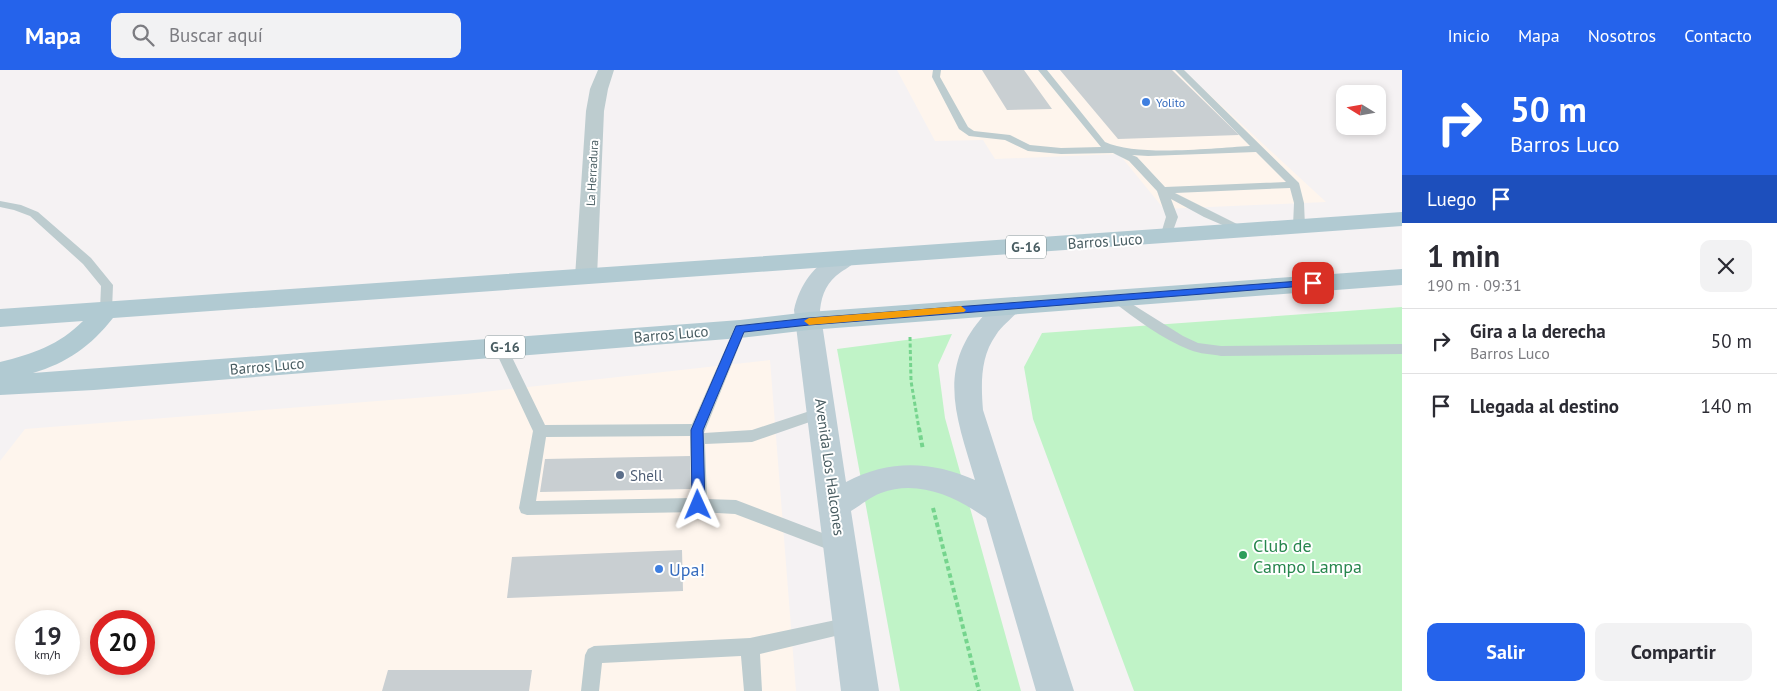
<!DOCTYPE html>
<html lang="es">
<head>
<meta charset="utf-8">
<style>
  :root { --surface:#fff; --page:#f2f2f3; --text:#2b2b33; --muted:#7c7c81; --line:#e1e1e2; --accent:#2563eb }
  body { margin:0; font-family:"PT Sans",sans-serif; background:var(--page); color:var(--text); height:100vh; display:flex; flex-direction:column; font-size:19px; white-space:nowrap }
  * { box-sizing:border-box; margin:0 }
  p { font-size:16px; color:var(--muted) }
  .icon { flex:none; width:28px; height:28px; fill:none; stroke:currentColor; stroke-width:2; stroke-linecap:round; stroke-linejoin:round }
  .map { position:relative; flex:1; overflow:hidden }
  .side { display:flex; flex-direction:column; background:var(--surface); width:375px }
  .side>* { flex:none }
  .hud { background:#2563eb; color:#fff; overflow:hidden }
  .needle { width:32px; rotate:281deg }
  .buttons { position:absolute; left:1336px; top:15px; display:grid; gap:10px }
  .buttons a { display:grid; place-items:center; width:50px; height:50px; border-radius:10px; background:var(--surface); box-shadow:0 2px 8px #0003; font-size:25px }
  .speed { position:absolute; left:15px; top:540px; display:flex; gap:10px; font-size:25px; font-weight:700; text-align:center }
  .speed>* { display:grid; place-content:center; width:65px; height:65px; border-radius:50%; background:var(--surface); box-shadow:0 2px 8px #0003; line-height:1 }
  .speed small { font-size:12px; font-weight:400 }
  .speed .limit { border:8px solid #d22; background:#fff; color:#111 }
  .pin { position:absolute; display:grid; place-items:center; width:42px; height:42px; color:#fff; margin:-21px; border-radius:10px; box-shadow:0 2px 8px #0006 }
  .me { position:absolute; width:55px; margin:-28px; rotate:359deg; stroke-linejoin:round; filter:drop-shadow(0 0 4px #0008) }
  .turn { display:flex; align-items:center; gap:18px; height:105px; padding:0 25px; font-size:22px }
  .turn .icon { width:65px; height:65px; stroke-width:2.5 }
  .turn b { display:block; font-size:35px; line-height:42px }
  .then { display:flex; align-items:center; height:48px; padding:0 25px; background:#0003; gap:10px; font-size:19px }
  .round { display:grid; place-items:center; flex:none; width:52px; height:52px; border-radius:10px; background:var(--page) }
  .head { display:flex; align-items:center; justify-content:space-between; height:85px; padding:0 25px }
  h1 { font-size:30px; font-weight:800; line-height:38px }
  .button { display:flex; gap:10px; margin-top:auto; padding:10px 25px }
  .button a { flex:1; height:58px; border-radius:10px; background:var(--accent); color:#fff; font-size:20px; font-weight:800; line-height:58px; text-align:center }
  .button a+a { background:var(--page); color:var(--text) }
  ul { padding:0; list-style:none }
  li { display:flex; align-items:center; gap:15px; height:65px; padding:0 25px; border-top:1px solid var(--line) }
  li div { flex:1 }
  li b { display:block; font-size:19px }
  li em { font-style:normal }
  header { display:flex; align-items:center; gap:30px; box-sizing:border-box; height:70px; padding:0 25px; background:var(--accent); color:#fff }
  header strong { font-size:24px }
  nav { display:flex; gap:28px; margin-inline-start:auto; font-size:18px }
  .search { width:350px; height:45px; background:var(--page); display:flex; align-items:center; gap:12px; box-sizing:border-box; padding:0 18px; border-radius:10px; color:var(--muted); font-size:19px }
  main { display:flex; flex:1; min-height:0 }
  .map>svg:first-child { display:block }
  .commercial { fill:#fef5ed; fill-rule:evenodd }
  .green { fill:#c0f3c7 }
  .building { fill:#c9cfd2 }
  .lines { fill:none; stroke-linecap:round; stroke-linejoin:round }
  .path-far1 { stroke:#75d48d; stroke-width:3; stroke-dasharray:4 2.5; stroke-linecap:butt }
  .path { stroke:#75d48d; stroke-width:4; stroke-dasharray:4.5 3; stroke-linecap:butt }
  .lane { fill:#bdcccf; fill-rule:evenodd }
  .street { fill:#bdcccf; fill-rule:evenodd }
  .secondary { fill:#bdced5; fill-rule:evenodd }
  .primary { fill:#b1cad2; fill-rule:evenodd }
  .route { fill:#2563eb; stroke:#184099 }
  .slow { fill:#f59e0b }
  .shop-dot { fill:#3f7fe0; stroke:#fff; stroke-width:2 }
  .service-dot { fill:#5c6f8a; stroke:#fff; stroke-width:2 }
  .leisure-dot { fill:#2e9e5b; stroke:#fff; stroke-width:2 }
  .labels { text-anchor:middle; dominant-baseline:central; stroke-width:4; stroke-linejoin:round; paint-order:stroke }
  .far-shop-label { font-size:12px; fill:#366cbe; stroke:#fff; text-anchor:start }
  .far-street-label { font-size:12px; fill:#485c61; stroke:#fff }
  .shield { fill:#fff; stroke:#7f8d90; stroke-width:1 }
  .shield-label { font-size:14px; font-weight:bold; fill:#485c61 }
  .street-label { font-size:15px; fill:#485c61; stroke:#fff }
  .service-label { font-size:15px; fill:#4e5e75; stroke:#fff; text-anchor:start }
  .near-leisure-label { font-size:18px; fill:#27864d; stroke:#fff; text-anchor:start }
  .near-shop-label { font-size:18px; fill:#366cbe; stroke:#fff; text-anchor:start }
</style>
</head>
<body>
<header>
<strong>Mapa</strong>
<div class="search"><svg class="icon" aria-label="search" viewBox="0 0 24 24"><circle cx="10" cy="10" r="6"/><path d="M15 15l6 6"/></svg>Buscar aquí</div>
<nav><a>Inicio</a><a>Mapa</a><a>Nosotros</a><a>Contacto</a></nav>
</header>
<main>
<div class="map">
<svg width="1402" height="621" viewBox="0 0 1402 621">
  <rect width="100%" height="100%" fill="#f5f2f3"/>
  <path class="commercial" d="M897 0H1183L1326 132 1164 139 1119 84 995 89 983 70 935 71Z
    M770 290 796 621H0V391L25 359 466 324ZM26 551H69V594H26ZM101 551H144V594H101Z"/>
  <path class="green" d="M1402 237V621H1134L1033 349 1024 297 1042 263Z
    M952 264 938 295 945 348 1021 621H900L837 279Z"/>
  <path class="building" d="M982 0H1024L1052 39 1007 40Z
    M1060 0H1172L1239 65 1118 69Z
    M690 386 691 419 540 422 545 389Z
    M682 480 683 521 507 528 512 487Z
    M388 600H532L529 621H382Z"/>
  <g class="lines">
    <path class="path-far1" d="M910 267 911 311 919 359"/>
    <path class="path" d="M919 358 923 380
      M933 438 979 621"/>
    <path class="lane" d="M933 0H941L940 7 968 57 974 61 1010 65 1030 75 1061 78 1101 77 1038 0H1047L1105 72C1137 87 1213 78 1250 76L1175 0H1184L1299 113 1304 133 1305 156 1299 159 1293 156 1294 133 1290 118 1175 123 1251 161 1245 164 1241 163 1204 147 1171 129 1178 147 1170 169H1162L1160 167 1166 147 1157 121 1129 91 1113 83 1061 84 1028 81 1005 70 969 66 959 59 932 7ZM1256 82 1286 112 1165 117 1137 87 1132 85 1148 86Z
      M0 131 21 135 38 142 91 188 113 215 112 240 110 243 106 244 100 240 101 216 83 194 30 146 14 140 0 137Z
      M1116 224 1183 266 1198 273 1221 276 1402 274V284L1221 286C1211 284 1200 284 1190 280 1162 269 1136 249 1112 231L1110 228Z
      M740 255 745 256 746 259 704 363 752 360 822 337 827 338 829 342 827 346 752 372 705 374 707 429 736 430 846 472 848 477 846 482 840 484 735 444 699 442 527 445 521 443 519 438 533 361 494 278 496 275H506L545 355 692 354 734 259 735 256ZM690 366 691 428 536 431 546 367Z
      M850 547 856 549 859 555 856 561 760 584 762 621H744L741 586 602 593 599 621H581L585 585 588 579 594 576 750 568Z"/>
    <path class="street" d="M598 0H614L608 19 604 41 597 207 594 212 586 214 578 212 575 207 586 41 590 19Z"/>
    <path class="secondary" d="M845 182 853 184 857 189C853 195 847 198 841 202 827 212 822 223 820 240L846 412C889 389 932 391 975 410 957 348 935 299 985 244 995 233 1003 226 1018 230L1022 236C1015 247 1003 254 996 265 980 287 981 315 983 340L1074 621H1036L986 448C956 427 918 409 881 423 870 427 861 435 851 441L879 621H841L794 240C800 213 817 189 845 182Z"/>
    <path class="primary" d="M1402 142V156L113 248C91 276 67 293 33 303L740 250 809 242 1402 199V215L809 260 740 268 94 320 0 325V292C33 284 59 275 83 251L0 257V239Z"/>
  </g>
  <path class="route" d="M1313 210 1318 213 1317 215 809 255 744 262 703 360 705 435 703 439 698 441 694 439 692 435 691 360 736 256 809 248Z"/>
  <path class="slow" d="M961 236 966 240 964 242 809 255 804 251 809 248Z"/>
  <g class="shop-dot">
    <circle cx="1146" cy="32" r="5"/>
    <circle cx="659" cy="499" r="5"/>
  </g>
  <circle class="service-dot" cx="620" cy="405" r="5"/>
  <circle class="leisure-dot" cx="1243" cy="485" r="5"/>
  <g class="labels">
    <g class="far-shop-label">
      <text x="1156" y="32">Yolito</text>
    </g>
    <g class="far-street-label">
      <text transform="translate(592 103) rotate(-87)">La Herradura</text>
    </g>
    <g class="shield">
      <rect x="1006" y="165.5" width="40" height="23" rx="4"/>
      <rect x="485" y="265.5" width="40" height="23" rx="4"/>
    </g>
    <g class="shield-label">
      <text x="1026" y="177">G-16</text>
      <text x="505" y="277">G-16</text>
    </g>
    <g class="street-label">
      <text transform="translate(1105 171) rotate(-4)">Barros Luco</text>
      <text transform="translate(671 264) rotate(-5)">Barros Luco</text>
      <text transform="translate(267 296) rotate(-5)">Barros Luco</text>
      <text transform="translate(830 397) rotate(82)">Avenida Los Halcones</text>
    </g>
    <g class="service-label">
      <text x="630" y="405">Shell</text>
    </g>
    <g class="near-leisure-label">
      <text x="1253" y="475">Club de<tspan x="1253" dy="21">Campo Lampa</tspan></text>
    </g>
    <g class="near-shop-label">
      <text x="669" y="499">Upa!</text>
    </g>
  </g>
</svg>
<div class="buttons">
<a><svg class="needle" viewBox="-14 -14 28 28"><path d="M0-13l5 13h-10z" fill="#e53935"/><path d="M0 13l5-13h-10z" fill="#7c7c81"/></svg></a>
</div>
<div class="speed"><div>19<small>km/h</small></div><div class="limit">20</div></div>
<div class="pin" style="left:1313px;top:213px;background:#d93025"><svg class="icon" aria-label="arrive" viewBox="0 0 24 24"><path d="M6 21V4h12l-3 4 3 4H6"/></svg></div>
<svg class="me" style="left:698px;top:435px" viewBox="-20 -20 40 40"><path d="M0-17L14 15 0 8-14 15z" fill="#2563eb" stroke="#fff" stroke-width="4"/></svg>
</div>
<section class="side">
<div class="hud">
<div class="turn"><svg class="icon" aria-label="right" viewBox="0 0 24 24"><path d="M7 20v-9h11M14 6l5 5-5 5"/></svg><div><b>50 m</b>Barros Luco</div></div>
<div class="then">Luego<svg class="icon" aria-label="arrive" viewBox="0 0 24 24"><path d="M6 21V4h12l-3 4 3 4H6"/></svg></div>
</div>
<div class="head"><div><h1>1 min</h1><p>190 m · 09:31</p></div><a class="round"><svg class="icon" aria-label="close" viewBox="0 0 24 24"><path d="M6 6l12 12M18 6L6 18"/></svg></a></div>
<ul>
<li><svg class="icon" aria-label="right" viewBox="0 0 24 24"><path d="M7 20v-9h11M14 6l5 5-5 5"/></svg><div><b>Gira a la derecha</b><p>Barros Luco</p></div><em>50 m</em></li>
<li><svg class="icon" aria-label="arrive" viewBox="0 0 24 24"><path d="M6 21V4h12l-3 4 3 4H6"/></svg><div><b>Llegada al destino</b></div><em>140 m</em></li>
</ul>
<div class="button"><a>Salir</a><a>Compartir</a></div>
</section>
</main>
</body>
</html>
